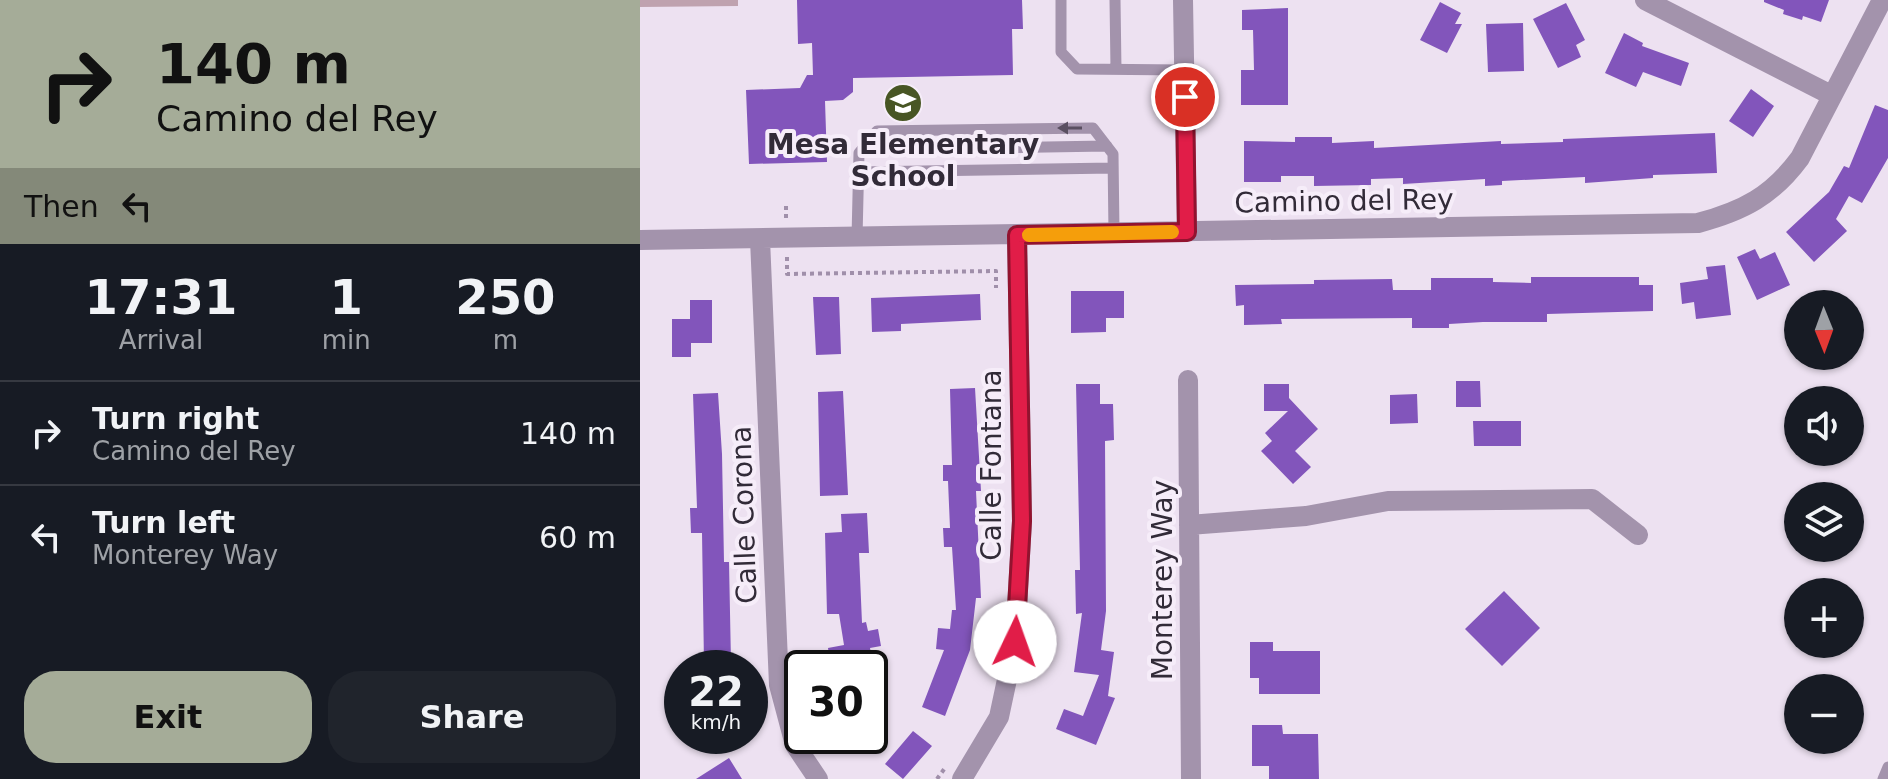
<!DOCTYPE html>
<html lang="en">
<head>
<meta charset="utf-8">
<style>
  :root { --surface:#171b24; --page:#20242c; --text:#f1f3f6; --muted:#9ea1a6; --line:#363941; --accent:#a5ac98 }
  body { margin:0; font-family:"DejaVu Sans",sans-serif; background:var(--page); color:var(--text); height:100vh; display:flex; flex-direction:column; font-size:30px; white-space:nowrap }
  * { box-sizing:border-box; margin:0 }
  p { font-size:26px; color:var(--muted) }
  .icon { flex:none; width:44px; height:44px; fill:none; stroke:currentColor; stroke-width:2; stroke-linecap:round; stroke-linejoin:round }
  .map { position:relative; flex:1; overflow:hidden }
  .drawer { display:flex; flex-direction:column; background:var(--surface); width:640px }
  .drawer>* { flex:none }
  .top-card { background:#a5ac98; color:#111; overflow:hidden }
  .needle { width:52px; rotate:179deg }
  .controls { position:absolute; left:1144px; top:290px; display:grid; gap:16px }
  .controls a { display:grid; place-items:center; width:80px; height:80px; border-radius:50%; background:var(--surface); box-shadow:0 2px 6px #0004; font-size:40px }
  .speed { position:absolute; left:24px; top:650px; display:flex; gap:16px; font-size:40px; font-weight:700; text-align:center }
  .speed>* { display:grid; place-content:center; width:104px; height:104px; border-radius:50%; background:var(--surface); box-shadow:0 2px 6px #0004; line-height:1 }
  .speed small { font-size:20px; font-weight:400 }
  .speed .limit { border:4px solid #111; border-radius:12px; background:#fff; color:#111 }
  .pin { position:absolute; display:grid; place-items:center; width:68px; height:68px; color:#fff; margin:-34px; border:4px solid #fff; border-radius:50%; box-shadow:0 2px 8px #0007 }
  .me { position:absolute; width:88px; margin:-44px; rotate:3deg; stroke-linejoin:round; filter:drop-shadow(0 0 6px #0008) }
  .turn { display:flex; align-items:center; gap:28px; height:168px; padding:0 24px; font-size:36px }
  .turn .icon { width:104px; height:104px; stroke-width:2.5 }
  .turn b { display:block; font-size:56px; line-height:68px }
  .then { display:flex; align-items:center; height:76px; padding:0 24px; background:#0003; gap:16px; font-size:30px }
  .eta { display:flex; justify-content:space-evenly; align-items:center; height:136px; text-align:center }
  .eta b { font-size:48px; font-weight:800; line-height:56px }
  .action { display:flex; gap:16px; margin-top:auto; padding:16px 24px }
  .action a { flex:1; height:92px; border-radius:32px; background:var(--accent); color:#111; font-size:32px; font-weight:800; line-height:92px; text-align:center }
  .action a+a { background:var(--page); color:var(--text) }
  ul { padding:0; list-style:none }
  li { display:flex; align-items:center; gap:24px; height:104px; padding:0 24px; border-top:2px solid var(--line) }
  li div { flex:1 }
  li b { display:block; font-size:30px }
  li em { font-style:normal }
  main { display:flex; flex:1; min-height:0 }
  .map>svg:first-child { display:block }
  .green { fill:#bfa2af }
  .building { fill:#8255bb }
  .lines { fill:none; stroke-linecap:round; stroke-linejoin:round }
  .path { stroke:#a08faa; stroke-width:4; stroke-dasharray:4 4; stroke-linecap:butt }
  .lane { stroke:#a393ac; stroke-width:11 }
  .street { stroke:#a393ac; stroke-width:20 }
  .oneway { fill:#5a4f61 }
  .route-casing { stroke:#92132f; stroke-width:20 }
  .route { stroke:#e11d48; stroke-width:14 }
  .slow { stroke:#f59e0b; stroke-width:14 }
  .labels { text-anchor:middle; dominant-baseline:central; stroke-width:8; stroke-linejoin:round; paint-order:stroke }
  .poi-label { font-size:28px; font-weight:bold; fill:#322b38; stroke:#f6edf9 }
  .street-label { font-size:28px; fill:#322b38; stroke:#f6edf9 }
</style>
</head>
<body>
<main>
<section class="drawer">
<div class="top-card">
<div class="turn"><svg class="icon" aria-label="right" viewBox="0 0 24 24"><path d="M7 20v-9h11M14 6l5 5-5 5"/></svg><div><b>140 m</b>Camino del Rey</div></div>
<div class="then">Then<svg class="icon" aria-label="left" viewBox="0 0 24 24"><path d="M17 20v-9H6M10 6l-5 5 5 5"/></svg></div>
</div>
<div class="eta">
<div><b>17:31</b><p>Arrival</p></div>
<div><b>1</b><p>min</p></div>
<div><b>250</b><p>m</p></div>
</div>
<ul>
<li><svg class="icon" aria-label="right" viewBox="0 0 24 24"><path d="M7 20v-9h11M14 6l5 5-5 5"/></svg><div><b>Turn right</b><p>Camino del Rey</p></div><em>140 m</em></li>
<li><svg class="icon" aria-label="left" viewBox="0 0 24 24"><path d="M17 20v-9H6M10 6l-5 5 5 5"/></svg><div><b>Turn left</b><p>Monterey Way</p></div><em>60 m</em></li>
</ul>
<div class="action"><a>Exit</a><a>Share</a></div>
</section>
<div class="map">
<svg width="1248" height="779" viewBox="0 0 1248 779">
  <rect width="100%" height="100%" fill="#ede1f1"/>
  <path class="green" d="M0 0H98V6L0 7Z"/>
  <path class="building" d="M157 0H382L383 29H372L373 75 213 78V92L203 100 185 101 187 162 109 164 106 90 160 88 167 75H173L172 43 158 44Z
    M1124 0H1189L1181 22 1163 16 1162 20 1143 14 1144 10 1124 2Z
    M800 2 821 13 815 24H822L807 53 780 40Z
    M926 3 945 40 936 45 941 57 918 68 893 19Z
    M648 8V105H601V70H614L613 30H602V10Z
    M883 23 884 71 848 72 846 24Z
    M984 33 1003 43 1002 46 1049 63 1041 86 1003 72 996 87 965 73Z
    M1111 89 1134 106 1113 137 1089 121Z
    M1235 105 1248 110V158L1222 203 1209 196 1196 219 1207 231 1174 262 1146 232 1189 192 1204 166 1209 168Z
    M1075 133 1077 173 1013 175V178L945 183V177L862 181V185L845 186V179L763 184V178L731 179V185L674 186V176H641V182H604V141L655 142V137H692V143L734 141V148L861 141V144L923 142V139Z
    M1115 249 1120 259 1135 252 1150 285 1117 300 1097 257Z
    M1085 265 1091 315 1056 319 1054 302 1042 304 1040 283 1068 279 1066 267Z
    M891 277H999V285H1013V311L907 314V322H843L809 324V328H772V318L641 319 642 324 604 325V305L596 306 595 285 674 284V280L752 279 753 290H791V278H853V282L891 283Z
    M431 291H484V318H466V332L431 333Z
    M340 294 341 320 261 324V331L232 332 231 298Z
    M173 297H199L201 354 176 355Z
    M50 300H72V343H51V357H32V319H50Z
    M816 381H840L841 407H816Z
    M436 384H460V404H473L474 440 465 441 466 611 461 650 474 652 468 696 475 698 456 745 416 729 424 709 443 716 459 675 434 672 442 613 436 614 435 570H440Z
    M624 384H649V398L678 429 655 451 671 467 653 484 621 451 632 441 625 433 648 411H624Z
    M335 388 341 491H336L341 598H336L330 650 305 716 282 707 304 650 296 649 298 628 310 629 312 610H316L312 547H304L303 528H310L308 481H303V465H312L310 389Z
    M203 391 208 495 180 496 178 392Z
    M78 393 82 454 84 562H89L91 663 64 664 62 533H51L50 508H57L53 394Z
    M777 394 778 423 750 424V395Z
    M833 421H881V446H834Z
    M227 513 229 553H219L222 623 226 622 228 631 238 629 241 646 230 648 233 663 191 668 188 648 204 645 199 614H187L185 533 202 532 201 514Z
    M864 591 900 628 862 666 825 629Z
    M610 642H633V651H680V694H619V678H610Z
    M612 725H642L643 734H678L679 779H629V766H612Z
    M273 731 292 746 263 779 245 764Z
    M89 758 102 779H56Z"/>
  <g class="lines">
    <path class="path" d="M146 206V220
      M147 257V274L356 271V288
      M297 779 305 768"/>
    <path class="lane" d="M421 0V52L437 69 544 70
      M475 0 476 69
      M222 150 467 146
      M219 172 473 168
      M217 238 219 153 237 131 453 128 473 154 474 233
      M1243 779 1248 767"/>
    <path class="street" d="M543 0 547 232
      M1005 0 1191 95
      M120 239 139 685 155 745 178 779
      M0 240 1058 223C1103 211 1132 196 1160 158L1242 0
      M548 380 551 779
      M549 525 666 516 748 501 952 499 998 535
      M322 779 359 717 375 642 382 521 377 235"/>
  </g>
  <defs><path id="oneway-solid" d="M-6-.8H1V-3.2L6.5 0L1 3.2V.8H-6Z" transform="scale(2)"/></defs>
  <use class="oneway" href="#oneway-solid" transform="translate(430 128) rotate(180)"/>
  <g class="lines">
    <defs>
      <path id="route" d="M375 642 382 521 377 235 547 232 545 97"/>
    </defs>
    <use href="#route" class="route-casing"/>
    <use href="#route" class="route"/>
    <path class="slow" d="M389 235 532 232"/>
  </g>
  <defs>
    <symbol id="school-disc" viewBox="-11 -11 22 22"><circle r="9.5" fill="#485624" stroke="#f6edf9"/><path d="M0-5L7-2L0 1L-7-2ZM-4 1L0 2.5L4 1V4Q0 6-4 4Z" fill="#fff"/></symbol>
  </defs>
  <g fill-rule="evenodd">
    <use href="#school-disc" x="241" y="81" width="44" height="44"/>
  </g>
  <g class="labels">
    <g class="poi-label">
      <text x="263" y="144">Mesa Elementary<tspan x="263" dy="32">School</tspan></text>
    </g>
    <g class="street-label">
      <text transform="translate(704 201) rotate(-1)">Camino del Rey</text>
      <text transform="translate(351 465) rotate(-90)">Calle Fontana</text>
      <text transform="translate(104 515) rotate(-92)">Calle Corona</text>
      <text transform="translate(522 580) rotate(-90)">Monterey Way</text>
    </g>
  </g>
</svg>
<div class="controls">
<a><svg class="needle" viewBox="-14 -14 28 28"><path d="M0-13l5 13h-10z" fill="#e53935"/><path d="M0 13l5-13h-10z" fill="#9ea1a6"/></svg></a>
<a><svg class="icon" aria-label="sound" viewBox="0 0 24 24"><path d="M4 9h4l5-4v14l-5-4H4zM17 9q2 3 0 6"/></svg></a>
<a><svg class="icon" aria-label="layers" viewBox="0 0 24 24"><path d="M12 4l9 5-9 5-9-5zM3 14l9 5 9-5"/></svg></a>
<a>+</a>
<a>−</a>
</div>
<div class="speed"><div>22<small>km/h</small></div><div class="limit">30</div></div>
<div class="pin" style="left:545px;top:97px;background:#d93025"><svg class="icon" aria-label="arrive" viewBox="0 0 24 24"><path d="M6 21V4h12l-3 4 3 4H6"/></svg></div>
<svg class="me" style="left:375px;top:642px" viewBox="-20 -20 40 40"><circle r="19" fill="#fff"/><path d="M0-13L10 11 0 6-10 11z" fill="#e11d48"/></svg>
</div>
</main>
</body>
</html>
